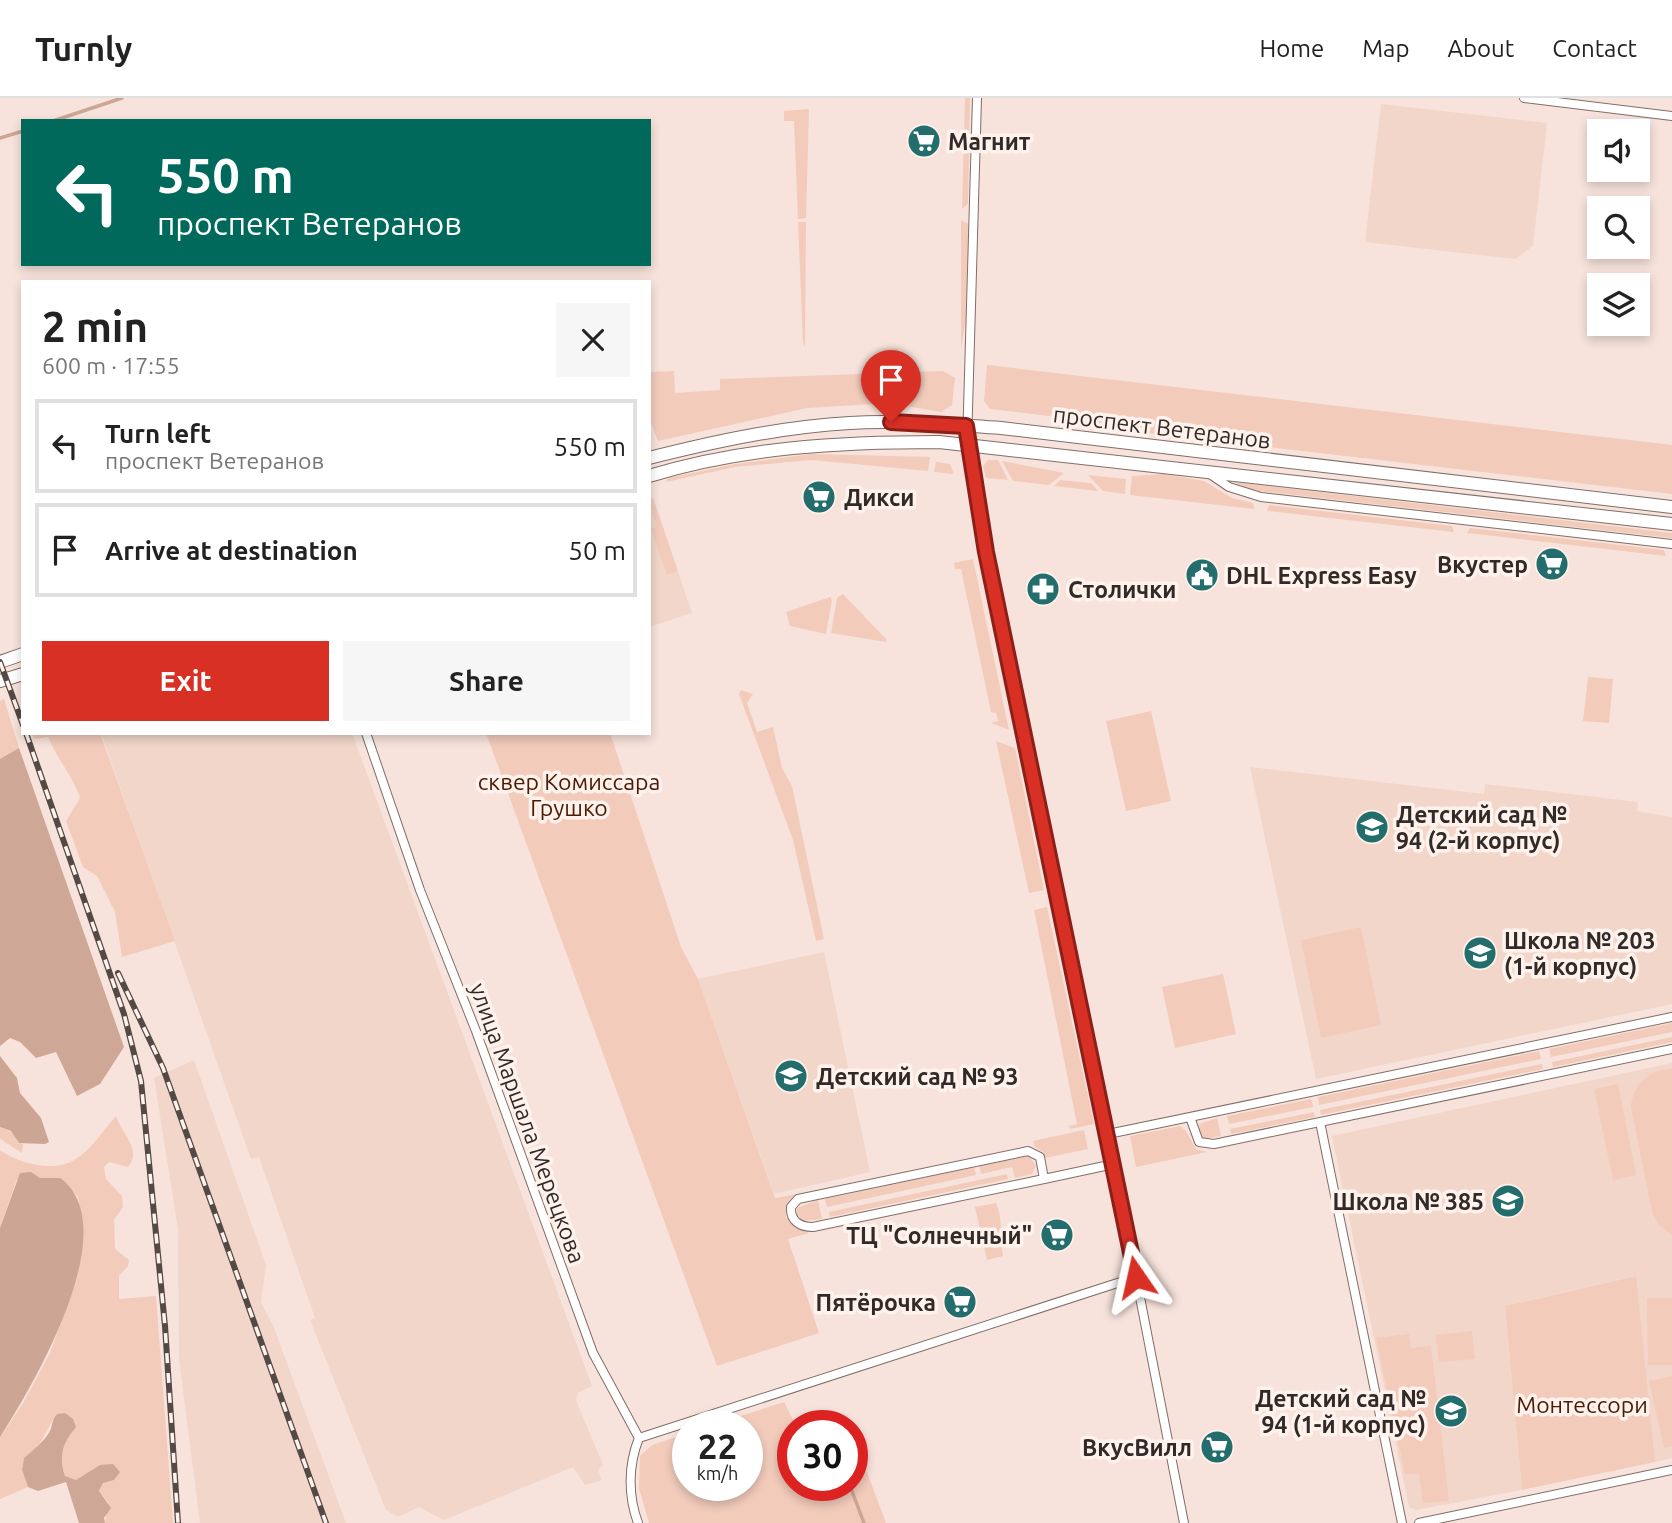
<!DOCTYPE html>
<html lang="en">
<head>
<meta charset="utf-8">
<style>
  :root { --surface:#fff; --page:#f6f6f6; --text:#222; --muted:#767676; --line:#e0e0e0; --accent:#d93025 }
  body { margin:0; font-family:Ubuntu,sans-serif; background:var(--page); color:var(--text); height:100vh; display:flex; flex-direction:column; font-size:26px; white-space:nowrap }
  * { box-sizing:border-box; margin:0 }
  p { font-size:23px; color:var(--muted) }
  .icon { flex:none; width:38px; height:38px; fill:none; stroke:currentColor; stroke-width:2; stroke-linecap:round; stroke-linejoin:round }
  .map { position:relative; flex:1; overflow:hidden }
  .sheet { position:absolute; left:21px; top:182px; width:630px; height:455px; display:flex; flex-direction:column; background:var(--surface); border-radius:0px; box-shadow:0 4px 10px #0003 }
  .sheet>* { flex:none }
  .hud { position:absolute; left:21px; top:21px; width:630px; height:147px; border-radius:0px; box-shadow:0 4px 10px #0003; background:#00695c; color:#fff; overflow:hidden }
  .buttons { position:absolute; left:1587px; top:21px; display:grid; gap:14px }
  .buttons a { display:grid; place-items:center; width:63px; height:63px; border-radius:0px; background:var(--surface); box-shadow:0 4px 10px #0003; font-size:35px }
  .speed { position:absolute; left:672px; top:1312px; display:flex; gap:14px; font-size:35px; font-weight:700; text-align:center }
  .speed>* { display:grid; place-content:center; width:91px; height:91px; border-radius:50%; background:var(--surface); box-shadow:0 4px 10px #0003; line-height:1 }
  .speed small { font-size:18px; font-weight:400 }
  .speed .limit { border:10px solid #d22; background:#fff; color:#111 }
  .pin { position:absolute; display:grid; place-items:center; width:60px; height:60px; color:#fff; margin:-72px -30px; border-radius:50% 50% 50% 0; rotate:-45deg; box-shadow:0 0 7px #0007 }
  .pin .icon { rotate:45deg }
  .me { position:absolute; width:77px; margin:-38px; rotate:349deg; stroke-linejoin:round; filter:drop-shadow(0 0 5px #0008) }
  .turn { display:flex; align-items:center; gap:24px; height:147px; padding:0 21px; font-size:32px }
  .turn .icon { width:91px; height:91px; stroke-width:2.5 }
  .turn b { display:block; font-size:49px; line-height:60px }
  .round { display:grid; place-items:center; flex:none; width:74px; height:74px; border-radius:0px; background:var(--page) }
  .head { display:flex; align-items:center; justify-content:space-between; height:119px; padding:0 21px }
  h1 { font-size:42px; font-weight:600; line-height:52px }
  .action { display:flex; gap:14px; margin-top:auto; padding:14px 21px }
  .action a { flex:1; height:80px; border-radius:0px; background:var(--accent); color:#fff; font-size:28px; font-weight:600; line-height:80px; text-align:center }
  .action a+a { background:var(--page); color:var(--text) }
  ul { padding:0; list-style:none }
  li { display:flex; align-items:center; gap:21px; height:94px; margin:0 14px 10px; padding:0 7px; border:4px solid var(--line); border-radius:0px }
  li div { flex:1 }
  li b { display:block; font-size:26px }
  li em { font-style:normal }
  header { display:flex; align-items:center; gap:42px; box-sizing:border-box; height:98px; padding:0 35px; background:var(--surface); border-bottom:2px solid var(--line) }
  header strong { font-size:33px }
  nav { display:flex; gap:38px; margin-inline-start:auto; font-size:24px }
  .map>svg:first-child { display:block }
  .built { fill:#f2d6ca }
  .green { fill:#f2cbbb }
  .forest { fill:#cfa797 }
  .water { fill:#cda594 }
  .lines { fill:none; stroke-linecap:round; stroke-linejoin:round }
  .stream { stroke:#cda594; stroke-width:3.5 }
  .street-casing { stroke:#806e67; stroke-width:10 }
  .secondary-casing { stroke:#806e67; stroke-width:14 }
  .street { stroke:#fff; stroke-width:8 }
  .secondary { stroke:#fff; stroke-width:12 }
  .rail-casing { stroke:#534945; stroke-width:6 }
  .rail { stroke:#fff2ed; stroke-width:3.5; stroke-dasharray:10; stroke-linecap:butt }
  .route-casing { stroke:#8d1f18; stroke-width:18 }
  .route { stroke:#d93025; stroke-width:12 }
  .labels { text-anchor:middle; dominant-baseline:central; stroke-width:7; stroke-linejoin:round; paint-order:stroke }
  .poi-label { font-size:23px; font-weight:bold; fill:#322a27; stroke:#fff2ed; text-anchor:start }
  .street-label { font-size:23px; fill:#322a27; stroke:#fff2ed }
  .park-label { font-size:23px; fill:#4c1a02; stroke:#fff2ed }
</style>
</head>
<body>
<header>
<strong>Turnly</strong>
<nav><a>Home</a><a>Map</a><a>About</a><a>Contact</a></nav>
</header>
<div class="map">
<svg width="1672" height="1425" viewBox="0 0 1672 1425">
  <rect width="100%" height="100%" fill="#f7e3db"/>
  <path class="built" d="M1381 6 1547 25 1533 148 1515 161 1365 144Z
    M653 400 692 515 649 529V402Z
    M101 635H352L592 1288 578 1295 576 1302 603 1367 598 1372 602 1382 585 1387 573 1369 444 1422 419 1409 398 1419 386 1412 310 1222 315 1220 259 1059 251 1061Z
    M1250 669 1484 696 1485 686 1638 704 1637 713 1672 719V906L1316 981Z
    M824 854 870 1074 774 1096 698 881Z
    M194 962 266 1167 261 1205 273 1227 346 1425H200L179 1261 178 1131 154 980Z
    M1672 965V1360L1655 1364 1635 1178 1505 1208 1522 1392 1416 1412 1409 1409 1332 1038Z"/>
  <path class="green" d="M965 0H970L968 106 962 111Z
    M809 11 806 120 798 121 794 23H784V13Z
    M961 122 969 126 966 220 961 251Z
    M798 124H806L805 249 803 244Z
    M987 267 1672 347V396L1140 334 1091 323 990 311 984 303Z
    M674 273 675 295 720 292V281L943 273 955 280 952 307 941 314 889 305 807 310 658 343 649 320V274Z
    M811 356 930 359 928 373 812 362 735 369 666 384 668 380 735 366Z
    M988 362H998L1008 382 986 380 983 368Z
    M1002 363 1064 375 1049 387 1013 383Z
    M936 364 950 366 954 376 934 374Z
    M1164 376 1204 383 1232 400 1253 405 1254 411 1130 397 1132 378Z
    M1088 377 1126 381 1125 396 1103 393Z
    M1060 382 1091 385 1098 393 1054 388Z
    M1233 384 1672 435V440L1251 392Z
    M653 400 678 473 667 477 651 431 657 429 649 405Z
    M1269 407 1452 428 1454 434 1267 413Z
    M1470 430 1664 452 1666 458 1467 435Z
    M973 461 1009 632 991 625 998 623 996 615 991 614 961 471H955L954 465Z
    M843 496 886 541V544L831 535 837 500Z
    M830 499 832 502 826 536 790 528 786 514Z
    M1588 579 1613 581 1609 625 1583 623Z
    M741 592 753 596 747 605 757 634 773 629 782 670 792 688 824 841 816 843 793 742 739 596Z
    M4 601 19 650 0 661V603Z
    M1151 613 1171 703 1126 713 1106 623Z
    M32 635H100L175 843 122 859 115 814 97 778 83 769 66 723 80 700C73 678 57 661 48 639L34 641Z
    M486 635H610L681 849 698 881 775 1100 797 1096 787 1108 786 1119 795 1130 809 1135 788 1141 819 1235 717 1268Z
    M996 643 1015 650 1044 792 1029 795Z
    M1047 809 1094 1026 1070 1031 1069 1028 1077 1026 1034 812Z
    M1361 829 1381 927 1321 940 1301 842Z
    M1223 876 1236 936 1175 950 1162 889Z
    M1672 925V934L1551 959 1549 951Z
    M1672 939V944L1553 969 1552 964Z
    M1539 953 1541 961 1319 1007 1318 999Z
    M1542 966 1543 971 1321 1017 1320 1012Z
    M1672 971V1137L1659 1127 1652 1114 1631 1009C1633 986 1649 971 1672 971Z
    M1618 986 1636 1077 1613 1082 1594 991Z
    M1311 1001 1313 1009 1229 1026 1227 1018Z
    M1314 1014 1315 1019 1231 1036 1230 1031Z
    M116 1018C121 1035 143 1052 128 1069L109 1064 104 1069 106 1081 122 1098 123 1109 114 1122 115 1151 129 1162 128 1168 119 1178V1201L156 1198 173 1425H105L108 1404 99 1393 103 1385 114 1382 100 1367 76 1382 65 1378 60 1363 67 1339 65 1315 56 1316 39 1347 24 1360 22 1372 28 1389 0 1401V1339L22 1307 50 1255 77 1179 83 1127 78 1099 60 1080 17 1081 0 1130V1052C18 1065 53 1075 74 1062 91 1053 103 1032 116 1018Z
    M1217 1020 1221 1038 1202 1041 1199 1026Z
    M1180 1028 1186 1033 1196 1051 1207 1054 1136 1069 1130 1038Z
    M0 1029 15 1036 18 1045 23 1046 22 1055 0 1041Z
    M1084 1032 1088 1051 1045 1060 1043 1054 1035 1049 1033 1043Z
    M1029 1058 1036 1068 1032 1076 1015 1080 1012 1069 981 1076 979 1068Z
    M974 1069 976 1077 827 1109 825 1101Z
    M1007 1076 1008 1081 830 1119 829 1114Z
    M818 1102 822 1121 803 1123 797 1117V1110Z
    M996 1105C1004 1122 999 1141 1003 1158L987 1162 975 1109Z
    M1636 1178 1655 1364 1522 1392 1505 1208Z
    M1647 1200H1672V1267H1648Z
    M1472 1233 1475 1261 1439 1264 1436 1237Z
    M1409 1236 1411 1250 1431 1248 1449 1403 1423 1405 1419 1376H1405L1376 1240Z
    M1672 1278V1348L1664 1350 1649 1283Z
    M784 1304 796 1328H793V1388H852L854 1340 886 1425H649L639 1390 640 1358 652 1347 688 1335V1388H747V1328H709Z"/>
  <path class="forest" d="M19 650 124 949 100 986 77 998 56 954 36 960 20 944 10 940 0 948V661Z
    M65 1315 73 1321 76 1329C63 1344 58 1359 65 1378L76 1382 100 1367 113 1366 120 1374 114 1382 103 1385 99 1393 111 1410 104 1420 105 1425H79L66 1384 38 1393 28 1389 22 1372 24 1360C33 1352 44 1344 50 1333 53 1326 52 1321 57 1316Z"/>
  <path class="water" d="M0 958 17 980 20 995 41 1020 49 1044 45 1046 19 1045 11 1033 0 1029Z
    M31 1074 40 1080H60C127 1128 33 1288 0 1339V1130L20 1075Z"/>
  <g class="lines">
    <path class="stream" d="M53 23 122 0
      M0 40 23 33
      M850 1388 864 1425"/>
    <defs>
      <path id="street" d="M977 0 967 346 986 454 1114 1066 1184 1425
        M1524 0 1672 18
        M1210 376 1229 389 1261 399 1672 446
        M366 635 420 792 476 933 593 1255 639 1340C628 1367 628 1398 638 1425
        M1190 1019 1199 1044 1214 1046 1672 951
        M1320 1024 1402 1425
        M1108 1036 1672 919
        M1028 1053 1040 1059 1044 1081 813 1129C800 1129 790 1123 791 1109L798 1101Z
        M1044 1081 1114 1066
        M639 1340 1136 1179
        M1419 1425 1672 1372"/>
      <path id="secondary" d="M649 360C716 343 782 329 850 325 900 322 951 327 1001 330L1672 409
        M649 378C744 349 840 344 939 344L1672 426
        M0 564 23 556
        M0 583 23 576"/>
    </defs>
    <use href="#street" class="street-casing"/>
    <use href="#secondary" class="secondary-casing"/>
    <use href="#street" class="street"/>
    <use href="#secondary" class="secondary"/>
    <defs>
      <path id="rail" d="M0 564 23 627
        M26 635 124 916 141 983 165 1228 178 1425
        M118 875 163 970 326 1425"/>
    </defs>
    <use href="#rail" class="rail-casing"/>
    <use href="#rail" class="rail"/>
  </g>
  <g class="lines">
    <defs>
      <path id="route" d="M891 324 966 328 986 454 1136 1179"/>
    </defs>
    <use href="#route" class="route-casing"/>
    <use href="#route" class="route"/>
  </g>
  <defs>
    <symbol id="supermarket-disc" viewBox="-11 -11 22 22"><circle r="9.5" fill="#236e6d" stroke="#fff2ed"/><path d="M-6-5.5h2.5l.6 2H6L4.5 2H-2.5L-4.4-4H-6ZM-1.5 3.2a1.3 1.3 0 1 0 .1 0ZM3 3.2a1.3 1.3 0 1 0 .1 0Z" fill="#fff"/></symbol>
    <symbol id="civic-disc" viewBox="-11 -11 22 22"><circle r="9.5" fill="#236e6d" stroke="#fff2ed"/><path d="M-.6-6.5H3V-4.5H.6V-3L4-1V1h2V6H-6V1h2V-1L-.6-3ZM-1.2 2.5V6h2.4V2.5Z" fill="#fff"/></symbol>
    <symbol id="pharmacy-disc" viewBox="-11 -11 22 22"><circle r="9.5" fill="#236e6d" stroke="#fff2ed"/><path d="M-2-6h4v4h4v4h-4v4h-4v-4h-4v-4h4Z" fill="#fff"/></symbol>
    <symbol id="school-disc" viewBox="-11 -11 22 22"><circle r="9.5" fill="#236e6d" stroke="#fff2ed"/><path d="M0-5L7-2L0 1L-7-2ZM-4 1L0 2.5L4 1V4Q0 6-4 4Z" fill="#fff"/></symbol>
  </defs>
  <g fill-rule="evenodd">
    <use href="#supermarket-disc" x="905" y="24" width="38" height="38"/>
    <use href="#supermarket-disc" x="800" y="380" width="38" height="38"/>
    <use href="#supermarket-disc" x="1533" y="447" width="38" height="38"/>
    <use href="#civic-disc" x="1183" y="458" width="38" height="38"/>
    <use href="#pharmacy-disc" x="1024" y="472" width="38" height="38"/>
    <use href="#school-disc" x="1353" y="710" width="38" height="38"/>
    <use href="#school-disc" x="1461" y="836" width="38" height="38"/>
    <use href="#school-disc" x="772" y="959" width="38" height="38"/>
    <use href="#school-disc" x="1489" y="1084" width="38" height="38"/>
    <use href="#supermarket-disc" x="1038" y="1118" width="38" height="38"/>
    <use href="#supermarket-disc" x="941" y="1185" width="38" height="38"/>
    <use href="#school-disc" x="1432" y="1294" width="38" height="38"/>
    <use href="#supermarket-disc" x="1198" y="1330" width="38" height="38"/>
  </g>
  <g class="labels">
    <g class="poi-label">
      <text x="948" y="43">Магнит</text>
      <text x="844" y="399">Дикси</text>
      <text x="1528" y="466" text-anchor="end">Вкустер</text>
      <text x="1226" y="477">DHL Express Easy</text>
      <text x="1068" y="491">Столички</text>
      <text x="1396" y="716">Детский сад №<tspan x="1396" dy="26">94 (2-й корпус)</tspan></text>
      <text x="1504" y="842">Школа № 203<tspan x="1504" dy="26">(1-й корпус)</tspan></text>
      <text x="816" y="978">Детский сад № 93</text>
      <text x="1484" y="1103" text-anchor="end">Школа № 385</text>
      <text x="1032" y="1137" text-anchor="end">ТЦ "Солнечный"</text>
      <text x="936" y="1204" text-anchor="end">Пятёрочка</text>
      <text x="1426" y="1300" text-anchor="end">Детский сад №<tspan x="1426" dy="26">94 (1-й корпус)</tspan></text>
      <text x="1192" y="1349" text-anchor="end">ВкусВилл</text>
    </g>
    <g class="street-label">
      <text transform="translate(1162 329) rotate(7)">проспект Ветеранов</text>
      <text transform="translate(528 1025) rotate(70)">улица Маршала Мерецкова</text>
    </g>
    <g class="park-label">
      <text x="569" y="683">сквер Комиссара<tspan x="569" dy="26">Грушко</tspan></text>
      <text x="1582" y="1306">Монтессори</text>
    </g>
  </g>
</svg>
<div class="buttons">
<a><svg class="icon" aria-label="sound" viewBox="0 0 24 24"><path d="M4 9h4l5-4v14l-5-4H4zM17 9q2 3 0 6"/></svg></a>
<a><svg class="icon" aria-label="search" viewBox="0 0 24 24"><circle cx="10" cy="10" r="6"/><path d="M15 15l6 6"/></svg></a>
<a><svg class="icon" aria-label="layers" viewBox="0 0 24 24"><path d="M12 4l9 5-9 5-9-5zM3 14l9 5 9-5"/></svg></a>
</div>
<div class="speed"><div>22<small>km/h</small></div><div class="limit">30</div></div>
<div class="pin" style="left:891px;top:324px;background:#d93025"><svg class="icon" aria-label="arrive" viewBox="0 0 24 24"><path d="M6 21V4h12l-3 4 3 4H6"/></svg></div>
<svg class="me" style="left:1136px;top:1179px" viewBox="-20 -20 40 40"><path d="M0-17L14 15 0 8-14 15z" fill="#d93025" stroke="#fff" stroke-width="4"/></svg>
<div class="hud">
<div class="turn"><svg class="icon" aria-label="left" viewBox="0 0 24 24"><path d="M17 20v-9H6M10 6l-5 5 5 5"/></svg><div><b>550 m</b>проспект Ветеранов</div></div>
</div>
<section class="sheet">
<div class="head"><div><h1>2 min</h1><p>600 m · 17:55</p></div><a class="round"><svg class="icon" aria-label="close" viewBox="0 0 24 24"><path d="M6 6l12 12M18 6L6 18"/></svg></a></div>
<ul>
<li><svg class="icon" aria-label="left" viewBox="0 0 24 24"><path d="M17 20v-9H6M10 6l-5 5 5 5"/></svg><div><b>Turn left</b><p>проспект Ветеранов</p></div><em>550 m</em></li>
<li><svg class="icon" aria-label="arrive" viewBox="0 0 24 24"><path d="M6 21V4h12l-3 4 3 4H6"/></svg><div><b>Arrive at destination</b></div><em>50 m</em></li>
</ul>
<div class="action"><a>Exit</a><a>Share</a></div>
</section>
</div>
</body>
</html>
